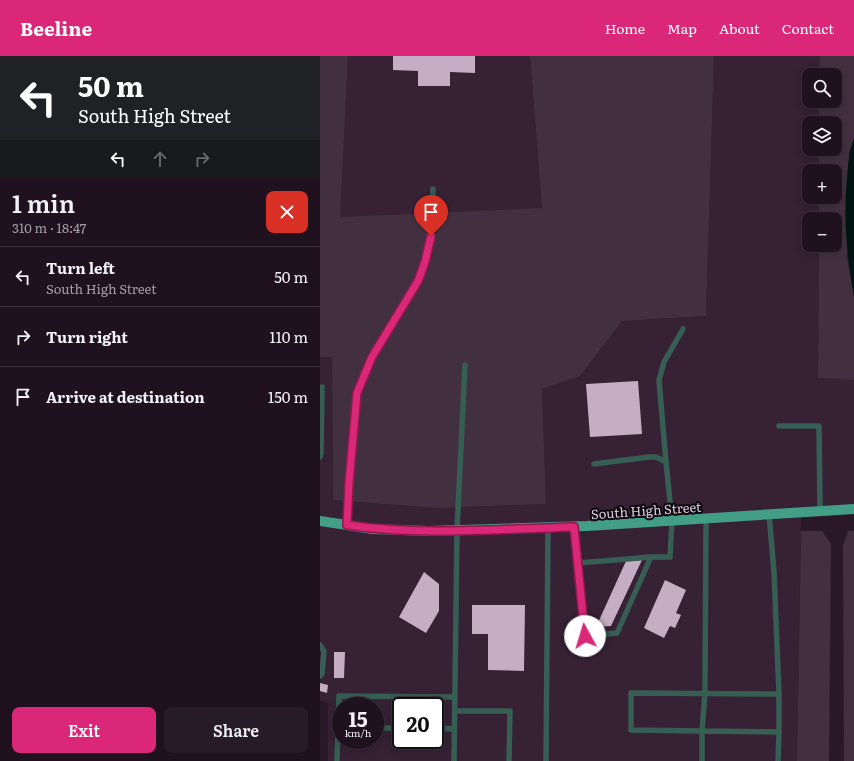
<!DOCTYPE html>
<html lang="en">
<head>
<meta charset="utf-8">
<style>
  :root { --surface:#1f121e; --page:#271b27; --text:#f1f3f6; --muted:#a19ea4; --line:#3c323c; --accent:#db2777 }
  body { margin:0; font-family:Literata,serif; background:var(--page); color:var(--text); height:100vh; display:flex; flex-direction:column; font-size:15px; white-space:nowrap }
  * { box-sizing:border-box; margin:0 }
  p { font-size:13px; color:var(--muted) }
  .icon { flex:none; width:22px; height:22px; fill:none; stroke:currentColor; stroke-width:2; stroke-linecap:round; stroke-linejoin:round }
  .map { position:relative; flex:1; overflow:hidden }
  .side { display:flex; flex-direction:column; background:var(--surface); width:320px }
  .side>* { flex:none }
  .top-card { background:#202124; color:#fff; overflow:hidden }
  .tools { position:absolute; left:482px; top:12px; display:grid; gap:8px }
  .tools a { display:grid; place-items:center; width:40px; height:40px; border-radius:8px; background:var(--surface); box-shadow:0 2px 10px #0003,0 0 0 1px var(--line); font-size:20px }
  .speed { position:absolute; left:12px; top:641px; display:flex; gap:8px; font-size:20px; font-weight:700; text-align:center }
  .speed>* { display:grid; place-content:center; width:52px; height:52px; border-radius:50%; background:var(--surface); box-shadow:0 2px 10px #0003,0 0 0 1px var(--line); line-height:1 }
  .speed small { font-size:10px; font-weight:400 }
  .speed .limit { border:2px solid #111; border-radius:6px; background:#fff; color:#111 }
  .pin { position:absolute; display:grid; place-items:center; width:34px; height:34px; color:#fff; margin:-41px -17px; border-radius:50% 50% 50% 0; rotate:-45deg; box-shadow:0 0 4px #0007 }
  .pin .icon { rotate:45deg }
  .me { position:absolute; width:44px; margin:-22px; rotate:354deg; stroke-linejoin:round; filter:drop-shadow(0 0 3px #0008) }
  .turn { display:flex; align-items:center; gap:14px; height:84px; padding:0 12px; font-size:18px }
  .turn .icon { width:52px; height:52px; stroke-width:2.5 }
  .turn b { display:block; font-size:28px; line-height:34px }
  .lanes { display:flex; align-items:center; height:38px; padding:0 12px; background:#0003; justify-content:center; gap:20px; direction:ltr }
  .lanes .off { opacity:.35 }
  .round { display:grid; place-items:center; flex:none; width:42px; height:42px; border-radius:8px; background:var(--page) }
  .summary { display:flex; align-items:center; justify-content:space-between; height:68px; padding:0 12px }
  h1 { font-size:24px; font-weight:600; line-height:30px }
  .cta { display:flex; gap:8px; margin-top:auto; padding:8px 12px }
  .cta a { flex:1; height:46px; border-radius:8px; background:var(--accent); color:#fff; font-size:16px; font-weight:600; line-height:46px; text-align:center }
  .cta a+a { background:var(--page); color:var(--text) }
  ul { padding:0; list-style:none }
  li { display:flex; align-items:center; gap:12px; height:60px; padding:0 12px; border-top:1px solid var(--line) }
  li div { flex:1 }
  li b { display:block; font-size:15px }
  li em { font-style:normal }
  header { display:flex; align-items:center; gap:24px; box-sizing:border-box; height:56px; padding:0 20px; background:var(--accent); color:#fff }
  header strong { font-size:19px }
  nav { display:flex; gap:22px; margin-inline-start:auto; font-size:14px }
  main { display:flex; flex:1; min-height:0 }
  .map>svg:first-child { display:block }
  .built { fill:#362135; fill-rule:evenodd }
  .green { fill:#423041 }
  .water { fill:#021510 }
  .building { fill:#c5aec3 }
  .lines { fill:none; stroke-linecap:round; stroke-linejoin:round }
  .service { stroke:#365e52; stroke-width:5.5 }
  .primary { stroke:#439e86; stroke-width:10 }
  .route-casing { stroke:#8e194d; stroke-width:10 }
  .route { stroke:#db2777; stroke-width:7 }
  .labels { text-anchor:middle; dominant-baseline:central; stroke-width:4; stroke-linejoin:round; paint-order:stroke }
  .street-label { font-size:13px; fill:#dcd1db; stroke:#0d060d }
</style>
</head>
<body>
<header>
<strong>Beeline</strong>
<nav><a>Home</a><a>Map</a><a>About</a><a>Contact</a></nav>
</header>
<main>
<section class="side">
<div class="top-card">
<div class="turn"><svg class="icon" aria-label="left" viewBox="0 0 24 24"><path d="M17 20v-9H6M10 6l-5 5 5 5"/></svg><div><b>50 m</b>South High Street</div></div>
<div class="lanes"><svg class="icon" aria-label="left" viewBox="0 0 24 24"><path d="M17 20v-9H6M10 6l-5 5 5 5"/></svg><svg class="icon off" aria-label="ahead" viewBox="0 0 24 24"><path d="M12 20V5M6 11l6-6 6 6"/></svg><svg class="icon off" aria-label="right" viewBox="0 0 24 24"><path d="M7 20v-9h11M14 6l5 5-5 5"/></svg></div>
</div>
<div class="summary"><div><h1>1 min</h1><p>310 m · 18:47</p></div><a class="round" style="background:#d93025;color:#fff"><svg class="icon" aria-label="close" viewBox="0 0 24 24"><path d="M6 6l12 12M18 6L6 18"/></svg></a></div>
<ul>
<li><svg class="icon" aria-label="left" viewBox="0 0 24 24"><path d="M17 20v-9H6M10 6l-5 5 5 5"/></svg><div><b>Turn left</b><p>South High Street</p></div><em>50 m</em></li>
<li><svg class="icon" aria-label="right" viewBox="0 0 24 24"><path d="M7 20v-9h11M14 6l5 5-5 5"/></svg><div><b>Turn right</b></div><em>110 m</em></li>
<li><svg class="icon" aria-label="arrive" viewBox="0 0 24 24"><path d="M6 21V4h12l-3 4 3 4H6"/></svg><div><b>Arrive at destination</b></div><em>150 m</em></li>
</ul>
<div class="cta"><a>Exit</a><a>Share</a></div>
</section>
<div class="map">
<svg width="534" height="705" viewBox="0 0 534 705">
  <rect width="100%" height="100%" fill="#291828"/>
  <path class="built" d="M28 0H210L222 153 19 161Z
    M394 0H500L499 19H489V45H499V67H489V93H499V115H489V141H499V163H489V189H499L498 321 534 324V458L481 462 477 705H8V647L0 644V301H12L13 444 116 452 226 448 222 333 260 320 301 265 386 260ZM21 650H55V684H21ZM81 650H115V684H81Z"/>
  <path class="green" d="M0 0H28L20 161 222 152 210 0H394L386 260 302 265 260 320 222 333 226 448 116 452 13 444 12 301H0Z
    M500 0H534V83L529 96 527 201 534 240V324L498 322 499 189H515V163H499V141H515V115H499V93H515V67H499V45H515V19H499Z
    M481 475H502L511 488 509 705H477Z
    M528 475H534V705H524L523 489Z"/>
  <path class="water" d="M534 83V240C527 199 523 164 527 122 528 108 529 96 534 83Z"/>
  <path class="building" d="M73 0H155V17L130 16V30H98V15L73 14Z
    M318 325 322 378 270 381 266 328Z
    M322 504 291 570 276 571 306 505Z
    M104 516 119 528V555L106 577 79 561Z
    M345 524 366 534 356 557 361 559 355 572 350 570 344 582 324 572Z
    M152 549H205L204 615 168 614V578H152Z
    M14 596H25L24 622H14Z
    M0 627 8 629 7 637 0 635Z"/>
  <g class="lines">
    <path class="service" d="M459 370H499L500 455
      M0 401 1 397 2 331
      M346 406 339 324 344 306 363 273
      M449 458 454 516 459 638
      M27 469 29 427 37 337 52 301 97 225 105 206 111 180 113 133
      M254 471 265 580 297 577 331 501H350L352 465 346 406 336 401H329L274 408
      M258 507 331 501
      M0 589 4 595 2 618 0 620
      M135 655H190L189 705
      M55 672H81
      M115 672 134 673
      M17 705 19 640 134 641
      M134 705 137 474 145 309
      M226 705 228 471
      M382 705V675L459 676V638L311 637V674L382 675 385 637 386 463
      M458 705 459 676"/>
    <path class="primary" d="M0 465 53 473 109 475 267 470 534 453"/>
  </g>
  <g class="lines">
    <defs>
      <path id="route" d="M111 180 105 206 98 225 52 301 37 337 29 427 27 469C102 480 179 473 254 471L265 580"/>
    </defs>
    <use href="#route" class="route-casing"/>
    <use href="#route" class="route"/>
  </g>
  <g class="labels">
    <g class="street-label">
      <text transform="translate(326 454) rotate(-4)">South High Street</text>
    </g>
  </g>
</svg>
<div class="tools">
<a><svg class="icon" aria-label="search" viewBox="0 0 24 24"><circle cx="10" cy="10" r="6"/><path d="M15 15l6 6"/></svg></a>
<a><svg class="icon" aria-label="layers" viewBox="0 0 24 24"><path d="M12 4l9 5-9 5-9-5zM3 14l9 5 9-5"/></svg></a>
<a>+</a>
<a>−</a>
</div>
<div class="speed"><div>15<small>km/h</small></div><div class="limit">20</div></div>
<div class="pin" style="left:111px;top:180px;background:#d93025"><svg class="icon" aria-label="arrive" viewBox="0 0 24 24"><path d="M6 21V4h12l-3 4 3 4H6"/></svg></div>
<svg class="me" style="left:265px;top:580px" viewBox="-20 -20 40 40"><circle r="19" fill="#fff"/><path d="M0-13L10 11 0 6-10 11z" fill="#db2777"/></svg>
</div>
</main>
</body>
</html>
